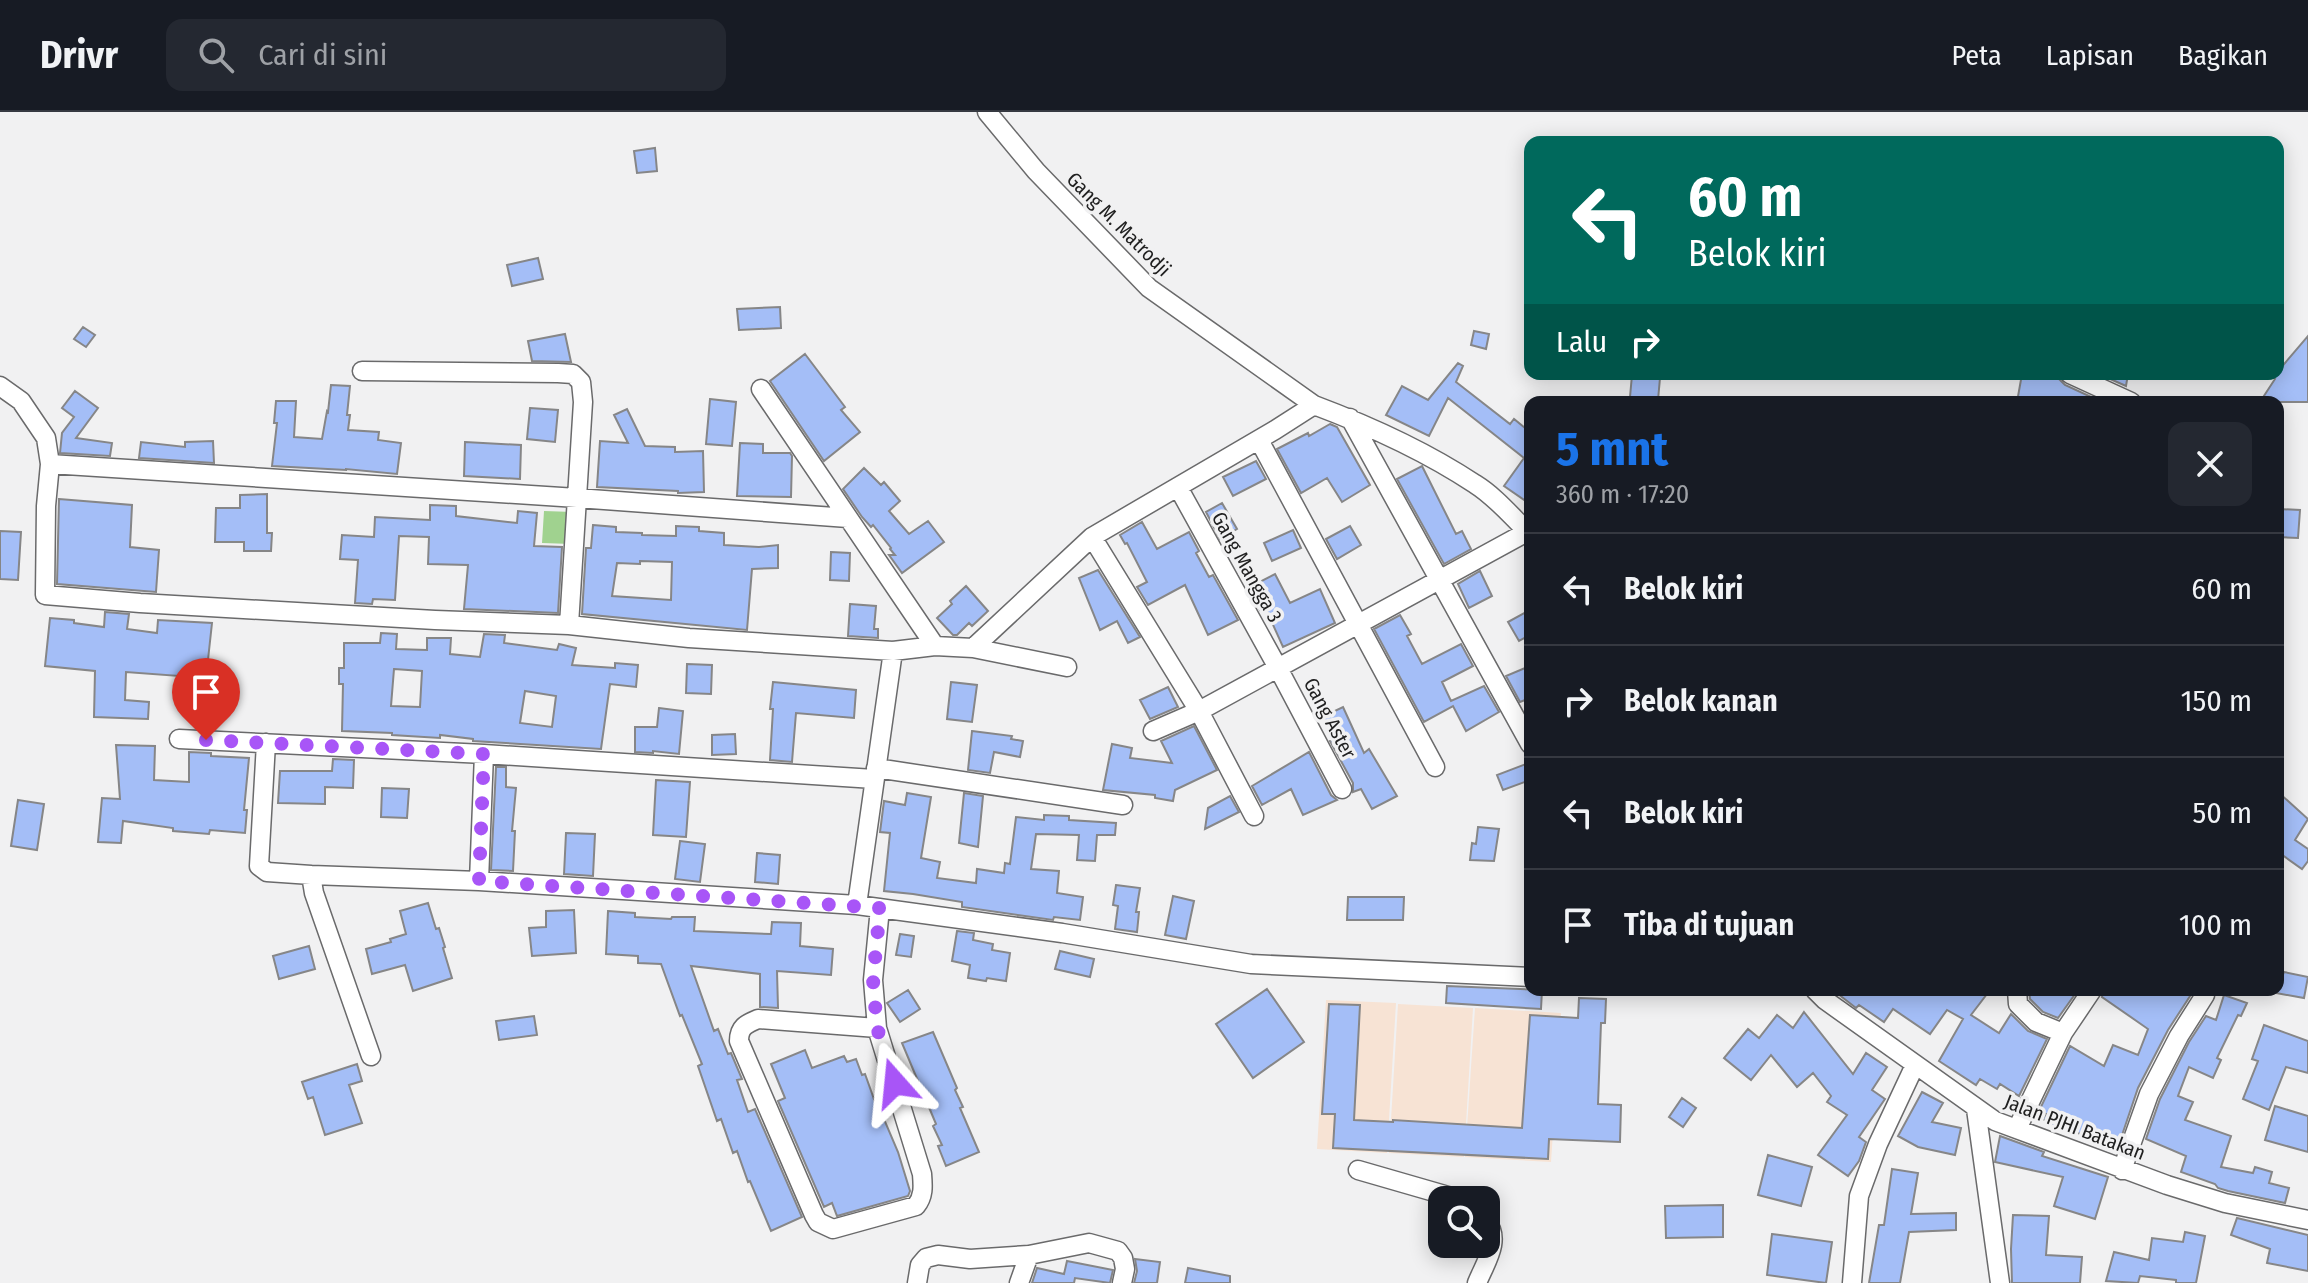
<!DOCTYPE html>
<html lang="id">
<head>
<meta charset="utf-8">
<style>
  :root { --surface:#171b24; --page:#242831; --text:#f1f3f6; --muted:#9ea1a6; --line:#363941; --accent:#1a73e8 }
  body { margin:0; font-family:"Fira Sans Condensed",sans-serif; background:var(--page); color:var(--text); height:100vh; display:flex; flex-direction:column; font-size:30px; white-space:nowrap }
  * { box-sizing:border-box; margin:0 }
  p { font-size:26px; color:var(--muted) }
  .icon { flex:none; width:44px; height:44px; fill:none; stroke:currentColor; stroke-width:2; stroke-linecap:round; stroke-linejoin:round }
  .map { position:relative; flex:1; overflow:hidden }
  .details { position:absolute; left:1524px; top:284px; width:760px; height:600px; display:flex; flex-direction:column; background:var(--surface); border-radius:16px; box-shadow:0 4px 20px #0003 }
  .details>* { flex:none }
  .guide { position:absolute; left:1524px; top:24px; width:760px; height:244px; border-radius:16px; box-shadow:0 4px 20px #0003; background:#00695c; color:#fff; overflow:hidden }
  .controls { position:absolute; left:1428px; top:1074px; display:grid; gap:16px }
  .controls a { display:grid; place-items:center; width:72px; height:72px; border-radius:16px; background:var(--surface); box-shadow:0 4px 20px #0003; font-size:40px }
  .pin { position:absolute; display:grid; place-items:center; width:68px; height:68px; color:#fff; margin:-82px -34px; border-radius:50% 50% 50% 0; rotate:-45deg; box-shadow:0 0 8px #0007 }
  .pin .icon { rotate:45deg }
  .me { position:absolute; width:88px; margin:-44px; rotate:342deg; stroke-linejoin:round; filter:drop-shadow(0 0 6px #0008) }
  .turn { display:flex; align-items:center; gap:28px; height:168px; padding:0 32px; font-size:36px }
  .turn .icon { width:104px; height:104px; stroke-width:2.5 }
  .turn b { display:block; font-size:56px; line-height:68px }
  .then { display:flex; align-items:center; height:76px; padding:0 32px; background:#0003; gap:16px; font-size:30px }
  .round { display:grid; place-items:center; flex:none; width:84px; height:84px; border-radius:16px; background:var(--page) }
  .head { display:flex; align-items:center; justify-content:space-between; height:136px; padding:0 32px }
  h1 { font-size:48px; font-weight:700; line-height:60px; color:var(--accent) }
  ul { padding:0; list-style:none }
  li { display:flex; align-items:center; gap:24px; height:112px; padding:0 32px; border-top:2px solid var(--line) }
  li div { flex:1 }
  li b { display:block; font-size:30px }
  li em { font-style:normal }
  header { display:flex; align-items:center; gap:48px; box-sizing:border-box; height:112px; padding:0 40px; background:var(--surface); border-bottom:2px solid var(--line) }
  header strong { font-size:38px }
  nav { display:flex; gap:44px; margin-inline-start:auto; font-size:28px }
  .search { width:560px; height:72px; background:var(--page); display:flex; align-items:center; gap:20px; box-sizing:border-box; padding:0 28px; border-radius:16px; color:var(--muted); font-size:30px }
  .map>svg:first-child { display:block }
  .education { fill:#f7e3d4 }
  .green { fill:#a0d28f }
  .building { fill:#a4bef7; stroke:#868687; stroke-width:2; fill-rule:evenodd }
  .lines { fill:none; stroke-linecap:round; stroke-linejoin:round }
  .minor-casing { stroke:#6a6a6b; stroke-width:21 }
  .minor { stroke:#fff; stroke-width:18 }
  .route { stroke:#a855f7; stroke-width:14; stroke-dasharray:0 25.2 }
  .labels { text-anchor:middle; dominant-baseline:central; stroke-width:7; stroke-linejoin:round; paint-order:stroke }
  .street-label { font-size:20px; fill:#212121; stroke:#f1f1f2 }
</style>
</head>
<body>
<header>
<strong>Drivr</strong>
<div class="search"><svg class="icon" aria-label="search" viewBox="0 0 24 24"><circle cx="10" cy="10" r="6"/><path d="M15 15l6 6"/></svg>Cari di sini</div>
<nav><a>Peta</a><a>Lapisan</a><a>Bagikan</a></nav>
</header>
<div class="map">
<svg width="2308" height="1171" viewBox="0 0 2308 1171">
  <rect width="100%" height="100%" fill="#f1f1f2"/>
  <path class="education" d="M1326 888 1396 891 1387 1041 1317 1037Z
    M1398 892 1473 896 1464 1045 1389 1041Z
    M1475 896 1561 901 1551 1050 1465 1045Z"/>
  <path class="green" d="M544 399 573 400 571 432 542 431Z"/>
  <path class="building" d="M655 36 657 59 637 61 634 39Z
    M538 146 543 167 512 174 507 153Z
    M780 195 781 216 739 218 737 197Z
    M83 215 95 223 86 235 74 227Z
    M1474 219 1489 222 1486 237 1471 233Z
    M565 222 571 250 532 249 528 229Z
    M2308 224V290H2260L2275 267 2273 265Z
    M805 242 845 295 841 298 860 320 824 349 770 269Z
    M1458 251 1463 254 1456 270 1510 312 1514 307 1530 320V392L1504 374 1524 346 1448 286 1429 324 1386 303 1402 274 1428 288Z
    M2022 262H2042L2059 267 2065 273 2102 290H2017Z
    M2099 262H2128L2126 274Z
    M1632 263 1660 266 1658 288 1630 285Z
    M331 273 350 274 347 303H350L348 318 379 320 378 328 401 331 397 362 346 357V358L272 354 277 311H274L276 289H296L294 325 322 327 327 299 328 300Z
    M75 279 98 296 76 326 112 331 110 344 60 341 62 321 74 305 62 296Z
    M710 287 736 290 732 334 706 332Z
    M530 296 558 298 555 330 527 327Z
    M627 297 645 334 675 335V340L703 339 704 380 678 381V379L597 375 600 329 628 331 614 303Z
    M1330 312 1337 315 1370 373 1342 390 1327 366 1301 381 1277 337 1308 321 1309 324Z
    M213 329 214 351 139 346 141 330 185 335V330Z
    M465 330 521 333 520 367 464 364Z
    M740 331 763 332V341H790L792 344 791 385 737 384Z
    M1256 349 1266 367 1233 384 1223 365Z
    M1422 354 1456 422 1462 419 1471 437 1444 452 1397 367Z
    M864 356 881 373 884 370 900 389 889 399 909 422 928 409 944 430 902 461 889 443H895L890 437 891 436 873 413 871 415 862 405 843 377Z
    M267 382V421H272L271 439H244V430H215L216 396H240V383Z
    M59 387 132 393 130 435 159 438 156 480 57 472Z
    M1222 391 1237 417 1220 427 1206 400Z
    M430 393 456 394V404L517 411 518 399 537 401 534 434 562 435 558 501 464 497 468 453 428 452 429 425 399 424 395 488 373 487 372 492 355 491 358 448 340 447 342 423 374 425 375 405 430 408Z
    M2278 397 2300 398 2298 426 2278 425Z
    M1142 410 1157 437 1189 420 1199 439 1196 441 1209 465 1213 463 1238 508 1208 523 1185 473 1148 493 1137 475 1147 470 1127 431 1125 432 1120 423Z
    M593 413 616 415V420L642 421V423L676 424V414L699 415V419L724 421V433L759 435 778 433V456L752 457 747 518 582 502 586 436H591ZM640 449 672 450 671 488 612 484 617 451 640 452Z
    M1350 414 1361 433 1337 447 1326 427Z
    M1293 418 1301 436 1272 449 1264 431Z
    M0 419 21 420 18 468 0 467Z
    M831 440 850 441 849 469 830 468Z
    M1098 458 1140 525 1128 531 1117 509 1100 518 1079 466Z
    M1480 459 1492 484 1469 496 1458 472Z
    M1275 462 1290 491 1320 477 1335 511 1283 535 1265 495 1260 498 1248 476Z
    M966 474 988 499 972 514 969 511 957 523H953L937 506 952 492 950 489Z
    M850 492 876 494 874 517H878V526L848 524Z
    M1530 498V523L1519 529 1508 510Z
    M105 500 129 502 127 517 157 521 158 508 212 511 206 566 126 560 125 588 149 590 148 607 94 605 95 559 45 554 50 506 74 508V511L104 515Z
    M1400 503 1411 522 1407 524 1422 552 1461 532 1473 554 1442 570 1451 589 1484 574 1499 600 1466 619 1453 594 1424 610 1374 517Z
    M381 521 397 522 396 537 427 538V526H451L450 542 480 545 484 522 505 523 504 531 557 538 559 532 576 536 572 553 615 556V551L638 553 636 575 610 572 601 637 473 629V627L440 623V626L392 623V621L342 619 343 572H339V556H344V531H380ZM394 557 422 559 420 595 391 594ZM525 579 556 584 552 615 520 611Z
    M687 552 712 553 711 582 686 581Z
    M1530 554V586L1520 590 1506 564Z
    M773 570 856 578 854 606 796 601 792 650 770 648 773 597H770Z
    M951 570 977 573 972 610 947 607Z
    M1168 575 1178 595 1150 607 1140 588Z
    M1343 595 1364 641 1369 637 1397 684 1372 697 1361 677 1353 680V671L1330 629 1333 628 1322 605Z
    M659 596 683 599 679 642 653 639V641L635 640V615H657Z
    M1194 614 1217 658 1175 678 1173 689 1155 686V683L1103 678 1112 632 1132 636 1130 646 1172 651 1161 629Z
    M972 619 1012 624 1011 627 1023 629 1020 645 994 640 990 661 968 658Z
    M735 622 736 642 712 643V623Z
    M116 633 155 634 154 668 189 670V640L211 641V644L249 646 244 698H247L245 721 210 718 209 722 173 719V716L123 709 121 731 98 730 102 686 120 687Z
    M1309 640 1331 683 1337 688 1303 703 1291 677 1262 693 1252 674Z
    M333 647 354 648 353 676 325 675V692L278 691 280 659H332Z
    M1526 652 1530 668 1503 678 1497 663Z
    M496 655H506V675L516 676 512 719H515L513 759 491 758Z
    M656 668 690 670 686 725 653 723Z
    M382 676 409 677 407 706 381 705Z
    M2278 680 2308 707 2295 728 2308 737V749L2302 757 2278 740Z
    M907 681 931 685 921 746 940 750 937 766 976 771 977 757 1004 761 1005 751 1010 752 1016 705 1044 708V703L1069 704V708L1116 711 1115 723H1097L1095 749 1077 748 1079 723 1036 722 1031 757 1059 759 1057 781 1083 785 1080 808 1054 805 1053 808 962 795V790L913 782 884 779 890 721 880 720 884 689 905 693Z
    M964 681 983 684 978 735 959 731Z
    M1230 684 1239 700 1205 717 1208 696Z
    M18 688 44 692 37 738 11 734Z
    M1478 715 1499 717 1494 749 1470 748 1472 731 1476 732Z
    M566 721 595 722 593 764 564 762Z
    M680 729 705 732 700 770 675 767Z
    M757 741 780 743 778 772 755 770Z
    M1116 773 1140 776 1136 800H1139L1137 820 1115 817 1118 794 1113 793Z
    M1173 784 1194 789 1186 827 1165 823Z
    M1348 785H1404L1403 808H1347Z
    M428 791 436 817 439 816 445 835 443 836 452 866 413 879 405 853 372 862 366 837 391 830 390 827 406 822 400 799Z
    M574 798 576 841 532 844 529 816 546 815V799Z
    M608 799 635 801V805L671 807 672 805H695L694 819 771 822 772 810 801 811 800 834 833 837 831 863 777 859 778 896 760 895V862L691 854 714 919 718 917 728 942 731 941 742 967 737 968 748 1000 755 997 802 1105 771 1119 750 1069 748 1070 737 1039 733 1041 721 1007 717 1009 698 954 702 952 682 903 680 904 661 852 638 851V844L606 842Z
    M957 819 974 821 973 828 993 832 992 838 1010 841 1006 869 987 866 986 869 968 866 970 853 952 849Z
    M900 822 914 824 911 845 896 843Z
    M309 834 315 857 279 867 273 844Z
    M1060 839 1094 847 1090 865 1055 857Z
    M2284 860 2308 865 2304 886 2276 881Z
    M1447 874 1542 878 1541 897 1446 891Z
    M1267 877 1304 930 1253 966 1216 912Z
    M908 878 920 897 900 910 887 891Z
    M1833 878H1990L1971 903 1999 921 2011 902 2028 919 2047 927 2019 984 2000 972 1997 977 1980 967 1976 973 1939 949 1963 907 1947 898 1930 922 1893 897 1884 910 1859 893 1856 896Z
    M2029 878H2078L2058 906 2043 900 2030 887Z
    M2104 878H2194L2168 918 2138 976 2117 1038 2062 1014 2059 1018 2043 1007 2046 1002 2039 999 2070 934 2104 954 2113 933 2138 943 2148 917 2102 885Z
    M2224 883 2247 891 2241 904 2238 903 2217 946 2221 948 2213 966 2189 955 2178 984 2193 990 2185 1008 2231 1024 2221 1055 2253 1061 2255 1055 2272 1060 2269 1071 2289 1076 2285 1091 2228 1079 2218 1076 2215 1072 2181 1060 2186 1044 2146 1027 2160 987 2189 930 2206 904 2216 908Z
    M1579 886 1606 887 1605 911H1601L1598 992 1621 993 1620 1030 1549 1027 1548 1047 1333 1036 1335 1002H1322L1329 892 1360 893 1354 1008 1393 1010V1008L1522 1016 1530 903 1578 906Z
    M1804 900 1853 962 1866 941 1887 955 1872 978 1885 987 1859 1025 1866 1030 1859 1049 1848 1064 1818 1043 1847 1003 1827 990 1831 984 1813 961 1797 975 1771 943 1751 968 1724 946 1748 917 1759 926 1777 903 1793 916Z
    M534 904 537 923 499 928 496 909Z
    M2264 913 2308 929V961L2286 955 2269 998 2243 987 2258 949 2252 947Z
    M933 920 957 976 955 978 963 995 960 996 979 1040 946 1054 938 1034 942 1033 933 1014 936 1012 902 931Z
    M805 938 812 956 844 944 847 950 856 947 862 963 865 962 879 1001 881 1000 898 1040 910 1079 908 1084 837 1104 832 1091 824 1095 778 989 785 986 771 952Z
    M357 952 362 969 349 973 362 1011 325 1023 313 985 308 987 302 970Z
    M1922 980 1943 991 1932 1010 1961 1016 1955 1043 1918 1035 1898 1024Z
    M1682 986 1696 996 1683 1015 1669 1005Z
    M2275 994 2308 1004V1040L2265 1028Z
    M2000 1024 2044 1040 2042 1044 2108 1065 2095 1107 2054 1094 2063 1065 1995 1050Z
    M1768 1043 1812 1055 1801 1094 1758 1083Z
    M1892 1057 1918 1061 1911 1102 1956 1101V1118L1909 1120 1900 1171H1869L1879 1113H1884Z
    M1723 1093V1125L1666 1126 1665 1094Z
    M2013 1103 2049 1104 2046 1143 2082 1145 2080 1171H2012L2011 1137Z
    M2237 1106 2308 1123V1159L2267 1151 2270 1137 2231 1123Z
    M2185 1120 2205 1124 2196 1171H2176V1168L2140 1164 2138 1171 2106 1169 2114 1140 2149 1148 2152 1126 2183 1130Z
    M1772 1122 1832 1130 1826 1171 1767 1163Z
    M1135 1147 1160 1150 1157 1171H1134L1137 1159Z
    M1067 1149 1113 1158 1110 1171 1075 1166 1074 1171H1032L1037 1156 1064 1162Z
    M1188 1156 1230 1164V1171H1185Z"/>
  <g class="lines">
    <defs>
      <path id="minor" d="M987 0 1036 59 1149 176 1314 293
        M362 259 558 261 573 262 581 270 583 290 569 513
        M2070 262 2131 290
        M0 274 21 289 46 326 50 352 46 394 45 483 140 491 435 508 569 513 689 526 893 539 935 534
        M761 277 935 534 973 536 1092 425 1275 318 1314 293C1370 314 1425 339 1475 372 1496 385 1512 405 1530 422
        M1350 306 1530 632
        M1259 328 1435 655
        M50 352 577 386 848 406
        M1178 375 1278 556 1342 677
        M1092 425 1199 599 1254 704
        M973 536 1067 555
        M1153 619 1199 599 1527 420
        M179 627 484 642 874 667
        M266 631 259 754 267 760 311 763
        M876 656 1123 693
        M479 769 484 642
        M857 793 893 539
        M1815 878 1825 888 1995 1009 2167 1073 2225 1091 2308 1108
        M2017 878 2018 892 2036 910 2063 921
        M877 916 758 907C746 912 739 915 739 929L814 1103 818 1110 833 1117 916 1094C924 1084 923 1074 922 1062L877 916 873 868 880 796
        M371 944 314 781 311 763 479 769 857 793 1062 821 1251 852 1530 865
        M1976 997 2000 1171
        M2017 1017 2063 921 2092 878
        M1358 1058 1462 1088
        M2122 1058 2149 982 2179 924 2205 883
        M917 1171 920 1153 926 1146 938 1143 970 1147 1029 1143
        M1019 1171 1029 1143 1089 1131 1118 1139 1123 1146 1125 1157 1122 1171
        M1477 1171C1485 1151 1502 1128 1486 1109
        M1852 1171 1859 1084 1878 1032 1915 953"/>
    </defs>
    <use href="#minor" class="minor-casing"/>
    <use href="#minor" class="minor"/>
  </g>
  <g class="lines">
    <path class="route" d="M206 628 484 642 479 769 880 796 873 868 877 916 895 971"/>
  </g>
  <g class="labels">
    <g class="street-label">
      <text transform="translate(1119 112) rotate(45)">Gang M. Matrodji</text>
      <text transform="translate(1247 455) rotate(61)">Gang Mangga 3</text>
      <text transform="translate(1330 606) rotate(62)">Gang Aster</text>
      <text transform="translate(2075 1015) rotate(21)">Jalan PJHI Batakan</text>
    </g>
  </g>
</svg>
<div class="controls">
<a><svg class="icon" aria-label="search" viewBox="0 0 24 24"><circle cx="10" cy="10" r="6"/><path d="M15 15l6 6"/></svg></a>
</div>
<div class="pin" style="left:206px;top:628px;background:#d93025"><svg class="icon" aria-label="arrive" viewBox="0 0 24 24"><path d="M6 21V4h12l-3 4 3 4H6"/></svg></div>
<svg class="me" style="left:895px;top:971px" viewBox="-20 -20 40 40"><path d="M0-17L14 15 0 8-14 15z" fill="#a855f7" stroke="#fff" stroke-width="4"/></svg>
<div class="guide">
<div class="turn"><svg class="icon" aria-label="left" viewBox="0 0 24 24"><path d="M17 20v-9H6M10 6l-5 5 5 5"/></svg><div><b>60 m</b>Belok kiri</div></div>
<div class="then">Lalu<svg class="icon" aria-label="right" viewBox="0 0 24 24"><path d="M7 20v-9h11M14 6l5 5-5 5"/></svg></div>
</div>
<section class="details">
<div class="head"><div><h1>5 mnt</h1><p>360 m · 17:20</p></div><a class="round"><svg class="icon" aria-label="close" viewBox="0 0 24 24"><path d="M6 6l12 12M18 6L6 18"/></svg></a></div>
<ul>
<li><svg class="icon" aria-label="left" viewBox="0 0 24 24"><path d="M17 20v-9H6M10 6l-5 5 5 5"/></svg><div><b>Belok kiri</b></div><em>60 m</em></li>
<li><svg class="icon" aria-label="right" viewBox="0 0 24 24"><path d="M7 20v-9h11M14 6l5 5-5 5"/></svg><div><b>Belok kanan</b></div><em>150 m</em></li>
<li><svg class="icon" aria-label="left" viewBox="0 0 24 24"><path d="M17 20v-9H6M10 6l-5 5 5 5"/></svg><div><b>Belok kiri</b></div><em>50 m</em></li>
<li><svg class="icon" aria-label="arrive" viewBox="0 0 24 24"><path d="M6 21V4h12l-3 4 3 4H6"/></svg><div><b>Tiba di tujuan</b></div><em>100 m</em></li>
</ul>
</section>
</div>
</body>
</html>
